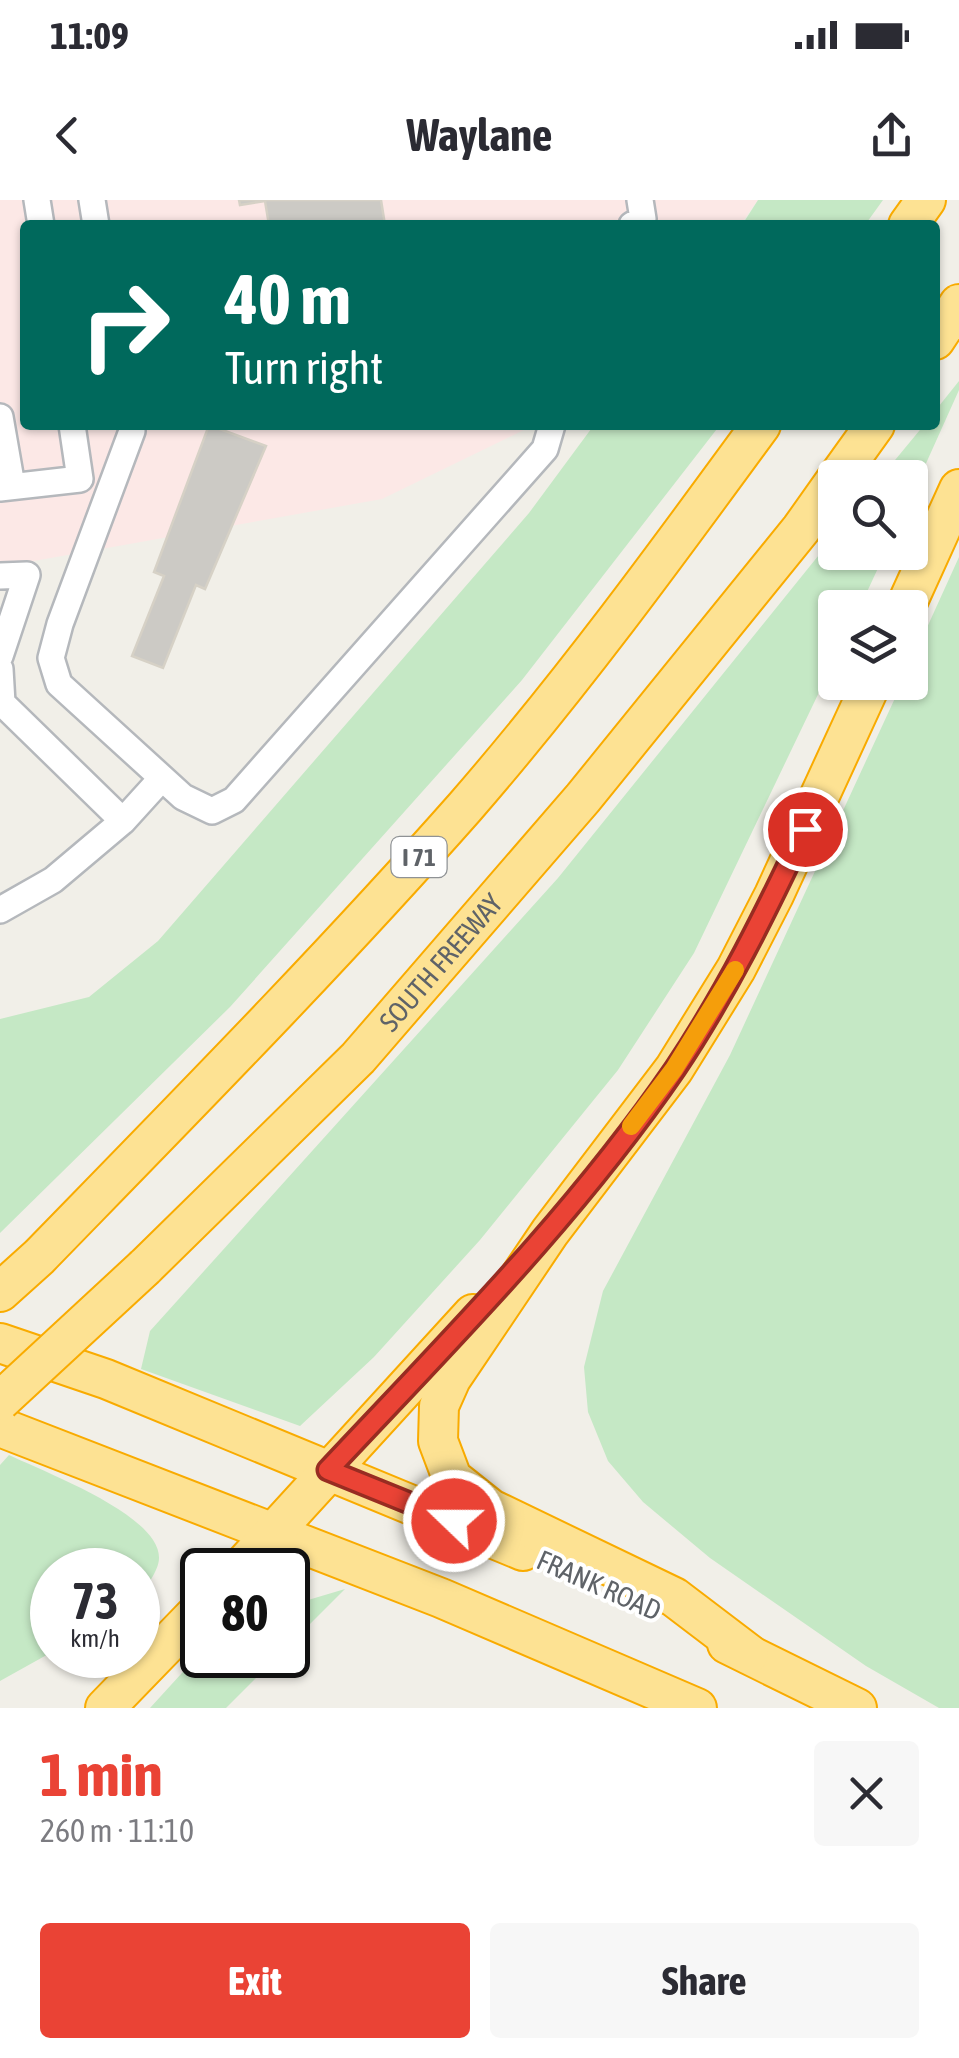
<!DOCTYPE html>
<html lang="en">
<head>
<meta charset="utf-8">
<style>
  :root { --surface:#fff; --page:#f7f7f7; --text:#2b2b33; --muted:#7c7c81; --accent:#ea4335 }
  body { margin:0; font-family:"Asap Condensed",sans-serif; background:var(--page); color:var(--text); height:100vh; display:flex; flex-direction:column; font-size:38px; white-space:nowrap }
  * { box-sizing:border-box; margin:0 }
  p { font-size:32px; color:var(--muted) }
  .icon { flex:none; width:55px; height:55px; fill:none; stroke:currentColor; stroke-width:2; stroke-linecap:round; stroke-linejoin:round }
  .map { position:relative; height:1508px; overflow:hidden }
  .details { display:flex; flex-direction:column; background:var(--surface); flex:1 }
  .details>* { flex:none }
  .hud { position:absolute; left:20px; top:20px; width:920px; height:210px; border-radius:10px; box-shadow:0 2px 8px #0004; background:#00695c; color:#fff; overflow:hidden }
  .controls { position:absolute; left:818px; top:260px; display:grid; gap:20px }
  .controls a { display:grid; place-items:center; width:110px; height:110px; border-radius:10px; background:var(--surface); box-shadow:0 2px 8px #0004; font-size:50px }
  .speed { position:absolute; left:30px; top:1348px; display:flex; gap:20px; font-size:50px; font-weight:700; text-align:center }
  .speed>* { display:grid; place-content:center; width:130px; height:130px; border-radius:50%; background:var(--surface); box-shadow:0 2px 8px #0004; line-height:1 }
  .speed small { font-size:25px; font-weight:400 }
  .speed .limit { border:5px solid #111; border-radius:15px; background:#fff; color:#111 }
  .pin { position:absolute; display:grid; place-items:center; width:85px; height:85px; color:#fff; margin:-42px; border:5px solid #fff; border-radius:50%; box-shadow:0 2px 10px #0007 }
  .me { position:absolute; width:110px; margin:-55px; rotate:292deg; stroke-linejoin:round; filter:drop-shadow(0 0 8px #0008) }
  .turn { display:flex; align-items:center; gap:35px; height:210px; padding:0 40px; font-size:45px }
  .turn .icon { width:130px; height:130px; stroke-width:2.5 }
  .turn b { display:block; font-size:70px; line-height:85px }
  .round { display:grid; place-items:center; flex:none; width:105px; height:105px; border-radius:10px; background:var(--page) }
  .overview { display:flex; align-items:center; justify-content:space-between; height:170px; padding:0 40px }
  h1 { font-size:60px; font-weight:700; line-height:75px; color:var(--accent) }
  .button { display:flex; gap:20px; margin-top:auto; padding:20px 40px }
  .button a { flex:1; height:115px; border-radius:10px; background:var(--accent); color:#fff; font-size:40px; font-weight:700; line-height:115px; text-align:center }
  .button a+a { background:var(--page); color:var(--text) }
  .status { display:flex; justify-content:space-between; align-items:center; height:70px; padding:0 50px; background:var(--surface); direction:ltr }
  .status svg { height:28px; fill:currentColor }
  header { display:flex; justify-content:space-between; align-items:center; height:130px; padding:0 40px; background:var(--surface); font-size:45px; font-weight:700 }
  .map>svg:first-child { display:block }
  .medical { fill:#fce8e6 }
  .green { fill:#c5e8c5 }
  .building { fill:#cccac5; stroke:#d6d1c6; stroke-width:2.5 }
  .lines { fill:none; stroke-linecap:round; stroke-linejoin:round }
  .minor-casing { stroke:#b5b8bc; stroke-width:30 }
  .highway-casing { stroke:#f9ab00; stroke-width:42 }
  .minor { stroke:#fff; stroke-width:25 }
  .highway { stroke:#fde293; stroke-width:38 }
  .highway-bridge-casing { stroke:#f9ab00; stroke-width:42; stroke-linecap:butt }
  .highway-bridge { stroke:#fde293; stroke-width:38 }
  .route-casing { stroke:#982c22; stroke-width:25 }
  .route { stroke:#ea4335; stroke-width:18 }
  .slow { stroke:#f59e0b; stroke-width:18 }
  .labels { text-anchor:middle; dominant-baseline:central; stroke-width:8; stroke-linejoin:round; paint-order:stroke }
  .shield { fill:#fff; stroke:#8f9295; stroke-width:2.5 }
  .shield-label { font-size:25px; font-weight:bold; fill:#5f6368 }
  .street-label { font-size:28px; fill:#5f6368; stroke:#fff }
</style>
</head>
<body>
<div class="status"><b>11:09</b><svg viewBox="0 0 49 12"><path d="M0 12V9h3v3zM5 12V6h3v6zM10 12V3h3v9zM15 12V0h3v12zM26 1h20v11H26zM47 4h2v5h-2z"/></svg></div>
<header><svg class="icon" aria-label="back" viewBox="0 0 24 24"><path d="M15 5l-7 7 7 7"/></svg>Waylane<svg class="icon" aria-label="share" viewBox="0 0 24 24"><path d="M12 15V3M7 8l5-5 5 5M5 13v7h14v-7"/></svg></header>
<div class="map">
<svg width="959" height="1508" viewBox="0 0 959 1508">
  <rect width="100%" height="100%" fill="#f1efe8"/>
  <path class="medical" d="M0 0H758L740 25H25V225H534L382 299 0 367Z"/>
  <path class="green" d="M758 0H883L865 25H742Z
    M959 181V190L910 299V278L881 277 924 225H935V211Z
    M594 225H720L522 480 230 807 0 1033V819L89 797 158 741 529 313Z
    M835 335V352L885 353 860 407 835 408V459L694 753 618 870 480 1040 374 1157 300 1226 141 1169 150 1131 558 678Z
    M959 357V1508H939L866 1466 710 1358 643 1302 608 1261 588 1212 584 1167 603 1091 730 855 902 483 910 482V465Z
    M9 1255C44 1272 160 1315 159 1358 159 1371 145 1388 138 1399V1370H52V1452L0 1481V1265Z
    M345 1389 288 1446V1406Z
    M202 1451V1455H279L226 1508H150Z"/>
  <path class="building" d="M239 0H381L385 25H269L265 1 240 5Z
    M209 225 266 246 205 389 196 385 163 468 132 456 164 376 154 372Z"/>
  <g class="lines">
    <defs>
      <path id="minor" d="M37 0 41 25
        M92 0 96 25
        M632 25 643 19 640 0
        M0 217 12 286
        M131 225 132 231 60 424 51 458 59 484 183 597 212 611 234 600 545 249 552 225
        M0 288 80 279 72 225
        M0 376 27 375 0 456
        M0 469 2 503 123 621 53 680 0 710
        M123 621 162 578"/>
      <g id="highway">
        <path d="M908 25 926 0"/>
        <path d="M935 140 959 104"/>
        <path d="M837 278 875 225"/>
        <path d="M905 408 959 289"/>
        <path id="s1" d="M145 1067 358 858 583 598 801 329 835 281"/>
        <path d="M0 1092 39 1057C183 909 328 762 465 607 571 485 666 355 761 225"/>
        <path d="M0 1143 106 1179 523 1351"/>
        <path d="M0 1227 441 1398 697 1508"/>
        <path d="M239 1370 473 1114"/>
        <path d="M727 1444 857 1508"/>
        <path d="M749 1454 674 1397 491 1309 452 1278 438 1241 439 1206 451 1179 550 1032 674 869 736 769 774 695 872 482"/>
        <path d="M105 1508 202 1408"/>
      </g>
    </defs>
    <use href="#minor" class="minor-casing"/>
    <use href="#highway" class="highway-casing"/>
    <use href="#minor" class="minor"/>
    <use href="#highway" class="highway"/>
    <defs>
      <path id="highway-bridge" d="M0 1201 145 1067"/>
    </defs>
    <use href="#highway-bridge" class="highway-bridge-casing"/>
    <use href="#highway-bridge" class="highway-bridge"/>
  </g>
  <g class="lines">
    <defs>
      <path id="route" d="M454 1321 328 1270C449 1141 575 1015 675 869 726 793 766 712 805 629"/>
    </defs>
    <use href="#route" class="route-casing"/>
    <use href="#route" class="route"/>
    <path class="slow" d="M631 926 674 869 735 770"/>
  </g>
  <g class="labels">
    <rect class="shield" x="391.5" y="637" width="55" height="40" rx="8"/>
    <g class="shield-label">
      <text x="419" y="657">I 71</text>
    </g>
    <g class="street-label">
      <text stroke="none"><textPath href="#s1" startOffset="425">SOUTH FREEWAY</textPath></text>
      <text transform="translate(599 1385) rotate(24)">FRANK ROAD</text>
    </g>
  </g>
</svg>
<div class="controls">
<a><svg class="icon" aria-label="search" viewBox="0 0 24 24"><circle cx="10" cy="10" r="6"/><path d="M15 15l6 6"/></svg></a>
<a><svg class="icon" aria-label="layers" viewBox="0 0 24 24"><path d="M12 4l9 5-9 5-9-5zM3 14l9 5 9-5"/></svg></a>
</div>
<div class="speed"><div>73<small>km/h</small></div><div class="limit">80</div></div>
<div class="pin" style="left:805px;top:629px;background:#d93025"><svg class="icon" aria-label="arrive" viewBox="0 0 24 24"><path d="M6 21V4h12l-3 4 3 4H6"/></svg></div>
<svg class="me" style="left:454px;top:1321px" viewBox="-20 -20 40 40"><circle r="17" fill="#ea4335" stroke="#fff" stroke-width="3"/><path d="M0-11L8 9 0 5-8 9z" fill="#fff"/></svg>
<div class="hud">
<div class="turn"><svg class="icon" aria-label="right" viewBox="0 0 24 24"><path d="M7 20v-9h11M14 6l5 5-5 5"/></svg><div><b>40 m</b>Turn right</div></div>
</div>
</div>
<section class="details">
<div class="overview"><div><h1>1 min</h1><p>260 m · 11:10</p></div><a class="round"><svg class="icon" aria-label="close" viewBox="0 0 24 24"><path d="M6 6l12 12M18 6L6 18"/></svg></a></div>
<div class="button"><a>Exit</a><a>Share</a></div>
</section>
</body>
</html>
